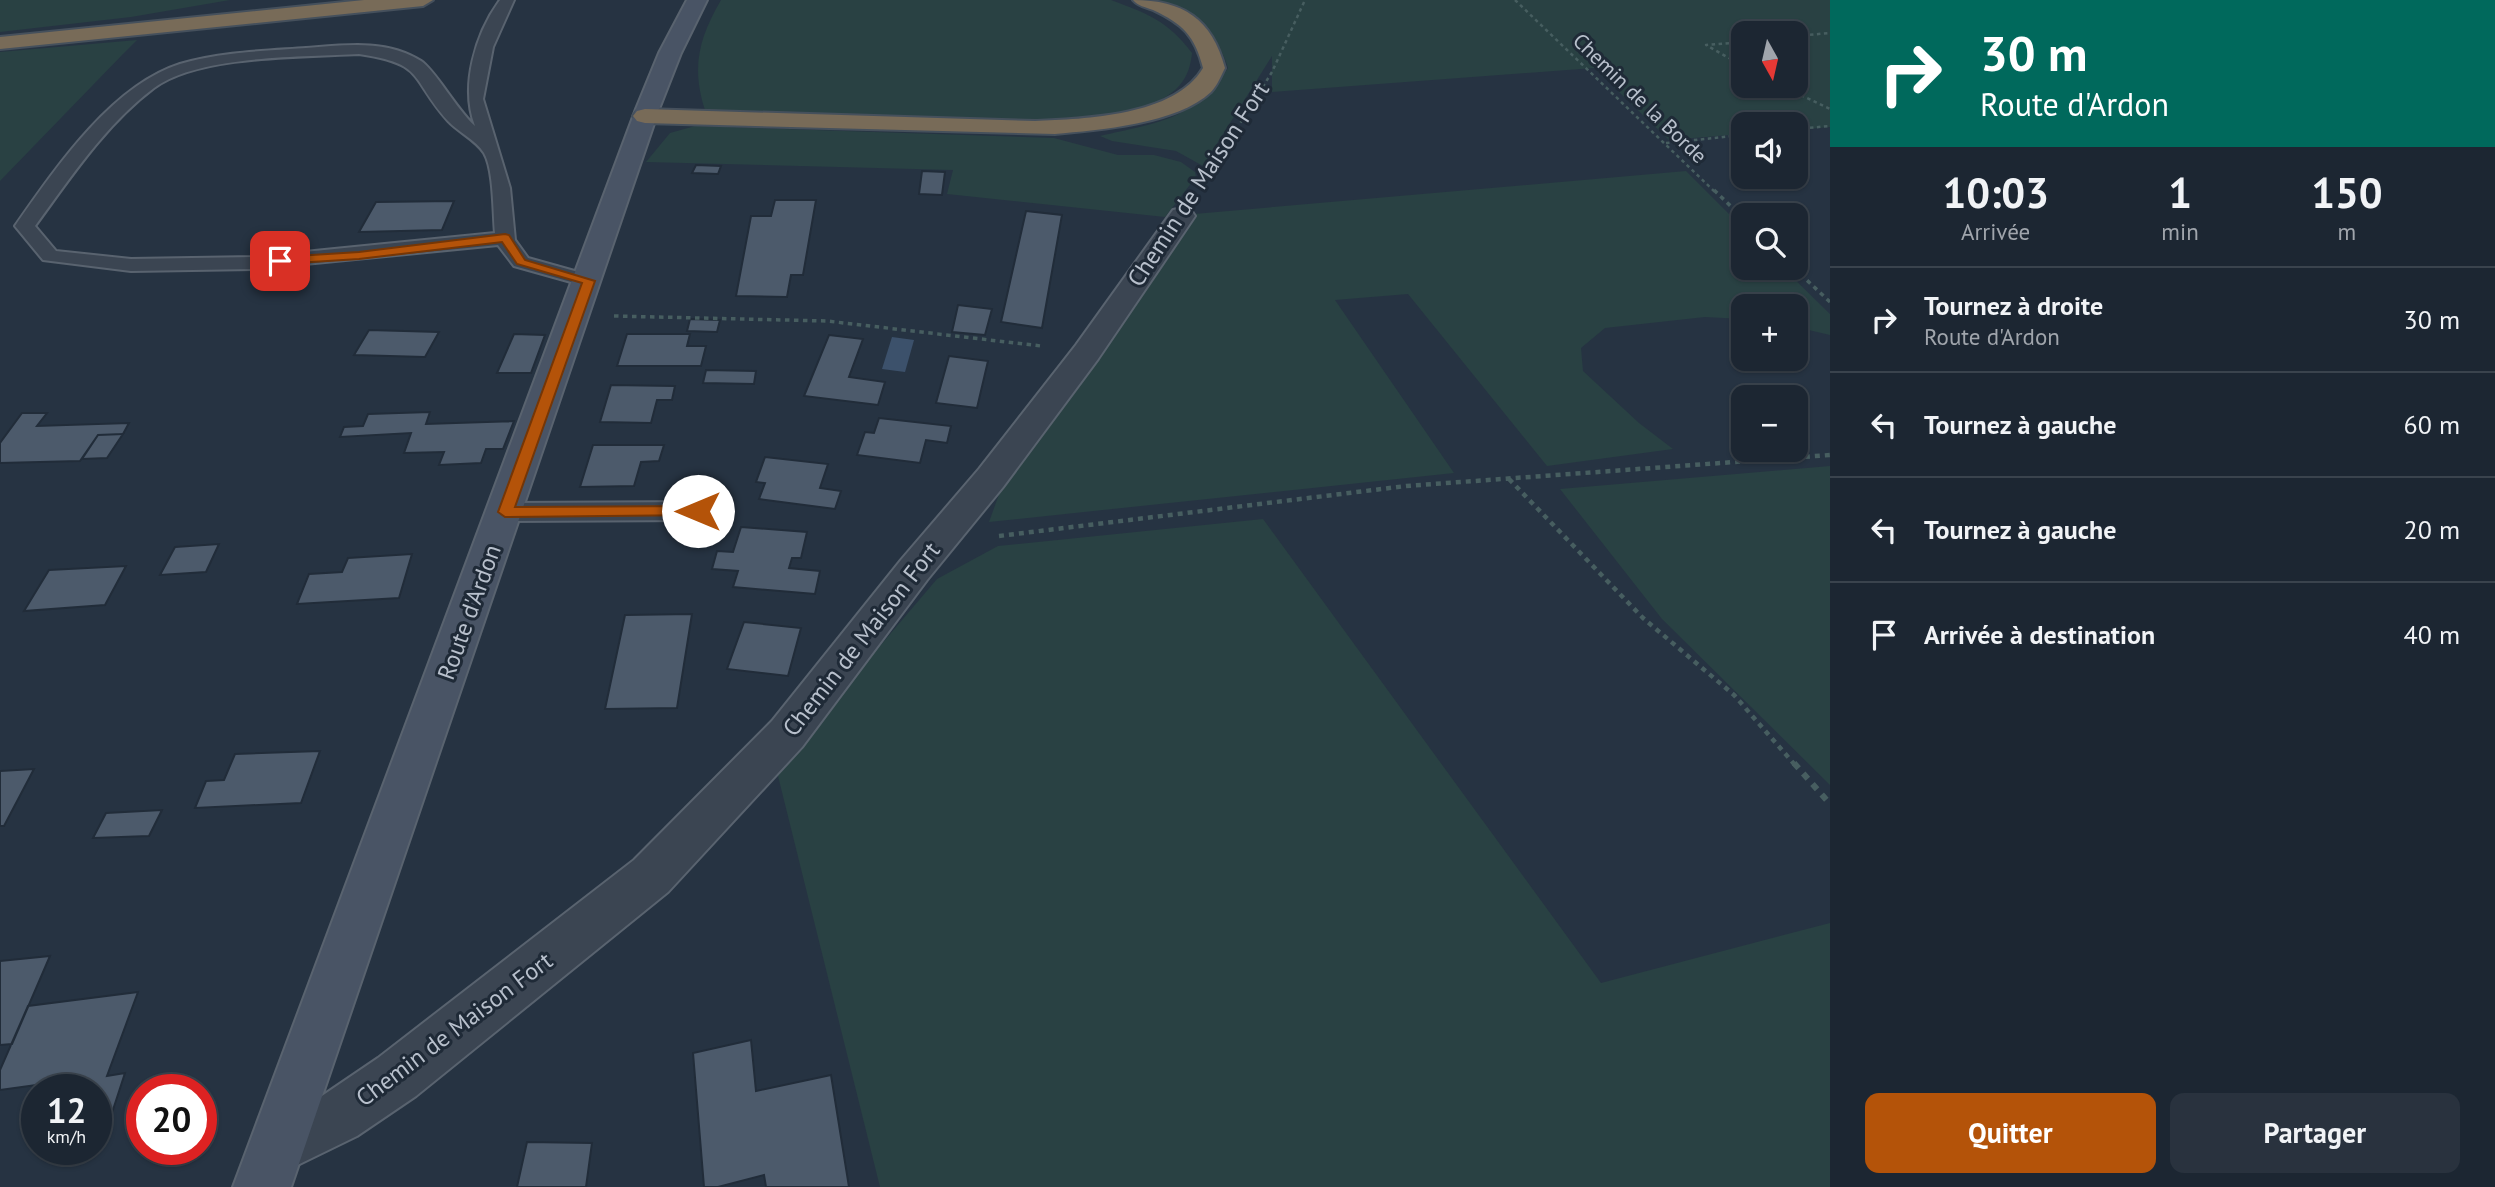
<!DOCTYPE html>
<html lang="fr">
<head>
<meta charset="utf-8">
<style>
  :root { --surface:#1c2632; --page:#29323e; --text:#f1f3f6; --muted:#a0a5ac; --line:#3a434d; --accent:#b45309 }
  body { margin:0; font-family:"PT Sans",sans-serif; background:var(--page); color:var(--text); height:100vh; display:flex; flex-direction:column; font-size:26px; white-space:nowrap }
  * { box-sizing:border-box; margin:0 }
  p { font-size:23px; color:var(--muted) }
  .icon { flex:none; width:38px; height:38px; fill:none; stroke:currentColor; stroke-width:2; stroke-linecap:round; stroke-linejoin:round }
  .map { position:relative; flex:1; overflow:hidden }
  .side { display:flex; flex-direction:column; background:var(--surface); width:665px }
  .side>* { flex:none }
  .top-card { background:#00695c; color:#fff; overflow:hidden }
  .needle { width:46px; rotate:172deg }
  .tools { position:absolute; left:1731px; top:21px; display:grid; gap:14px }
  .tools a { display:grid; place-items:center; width:77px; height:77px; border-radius:14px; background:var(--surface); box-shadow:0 2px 5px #0004,0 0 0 2px var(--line); font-size:35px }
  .speed { position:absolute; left:21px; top:1074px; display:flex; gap:14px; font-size:35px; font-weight:700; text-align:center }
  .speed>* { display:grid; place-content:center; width:91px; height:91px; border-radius:50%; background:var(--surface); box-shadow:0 2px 5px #0004,0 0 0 2px var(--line); line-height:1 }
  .speed small { font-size:18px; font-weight:400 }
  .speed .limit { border:10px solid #d22; background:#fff; color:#111 }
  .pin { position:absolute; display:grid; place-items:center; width:60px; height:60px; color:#fff; margin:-30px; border-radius:14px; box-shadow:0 4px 10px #0006 }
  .me { position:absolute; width:77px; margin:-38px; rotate:270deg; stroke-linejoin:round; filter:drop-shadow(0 0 5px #0008) }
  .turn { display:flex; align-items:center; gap:24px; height:147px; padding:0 35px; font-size:32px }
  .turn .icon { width:91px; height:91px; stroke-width:2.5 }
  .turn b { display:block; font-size:49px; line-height:60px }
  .eta { display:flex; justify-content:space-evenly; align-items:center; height:119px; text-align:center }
  .eta b { font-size:42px; font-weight:800; line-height:49px }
  .cta { display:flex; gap:14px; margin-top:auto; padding:14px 35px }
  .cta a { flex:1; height:80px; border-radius:14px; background:var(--accent); color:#fff; font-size:28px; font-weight:800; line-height:80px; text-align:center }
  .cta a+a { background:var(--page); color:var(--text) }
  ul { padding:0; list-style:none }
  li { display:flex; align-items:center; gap:21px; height:105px; padding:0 35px; border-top:2px solid var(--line) }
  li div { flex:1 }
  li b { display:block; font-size:26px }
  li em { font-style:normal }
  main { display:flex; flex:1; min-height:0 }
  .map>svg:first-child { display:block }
  .green { fill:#294143; fill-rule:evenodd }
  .water { fill:#3c516b }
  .building { fill:#4c5a6b; stroke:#212c39; stroke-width:2 }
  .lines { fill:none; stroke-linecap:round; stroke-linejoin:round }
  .lane-casing { stroke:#59636f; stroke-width:4 }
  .street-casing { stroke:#59636f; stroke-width:4 }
  .secondary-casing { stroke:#59636f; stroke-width:4 }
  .highway-casing { stroke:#45505c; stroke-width:4 }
  .path-far3 { stroke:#475e60; stroke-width:2.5; stroke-dasharray:3.5 3.5; stroke-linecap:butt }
  .path-far2 { stroke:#475e60; stroke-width:3.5; stroke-dasharray:4.5 4.5; stroke-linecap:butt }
  .path-far1 { stroke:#475e60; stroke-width:4.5; stroke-dasharray:5 5; stroke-linecap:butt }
  .path { stroke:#475e60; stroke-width:6; stroke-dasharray:7 7; stroke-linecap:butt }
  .lane { fill:#3b4552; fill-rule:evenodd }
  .street { fill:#3b4552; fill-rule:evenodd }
  .secondary { fill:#495465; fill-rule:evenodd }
  .highway { fill:#786b58; fill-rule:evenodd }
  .route { fill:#b45309; stroke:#753606; stroke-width:2 }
  .labels { text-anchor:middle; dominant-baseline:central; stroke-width:6; stroke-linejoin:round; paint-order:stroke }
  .far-street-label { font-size:21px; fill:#b8c0cc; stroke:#1f2a37 }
  .street-label { font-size:24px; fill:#b8c0cc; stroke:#1f2a37 }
</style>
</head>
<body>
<main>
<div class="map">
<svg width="1830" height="1187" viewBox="0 0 1830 1187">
  <rect width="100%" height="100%" fill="#263342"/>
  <path class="green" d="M0 0H230L131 17 0 32Z
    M721 0H1111C1148 14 1167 20 1192 53 1190 74 1182 88 1162 99 1100 131 992 119 924 117 851 115 778 112 705 110 691 67 699 38 721 0Z
    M1154 0H1830V127L1796 130V124H1743V134L1669 140 1594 68 1272 92V56L1203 166 1176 151 1112 141 1100 136C1156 123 1195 120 1228 68 1217 30 1190 13 1154 0ZM1743 33H1796V86H1743Z
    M137 40 123 54 0 181V52Z
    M695 126 1054 138 1118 155H1154L1181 162 1195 172 1196 177 1165 217 947 194 953 170 646 162 670 133Z
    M1686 171 1743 228V268H1783L1830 314V335L1796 327V306H1743V319L1705 317 1605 328 1581 348 1583 371 1639 423 1673 449 1547 466 1408 294 1335 300 1454 473 989 522 1002 486 1194 214Z
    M1830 466V785L1662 619 1560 489Z
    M1263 519 1601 983 1830 923V1187H880L776 768 937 579 998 546Z"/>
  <path class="water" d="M892 337 914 340 905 372 882 369Z"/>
  <path class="building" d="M696 165 721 166 718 174 692 173Z
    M922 171 945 172 942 195 919 194Z
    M775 200H816L803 275H791L787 297 736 296 751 216H771Z
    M454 201 442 230 359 232 376 202Z
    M1026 211 1062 215 1042 328 1001 322Z
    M958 305 992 309 985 335 952 332Z
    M690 319 720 320 717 332 687 331Z
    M369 330 439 332 425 357 354 355Z
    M514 334 545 335 531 373H497Z
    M627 334H690L687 346H706L701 366H617Z
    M829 335 863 339 849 377 885 382 878 405 804 396Z
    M949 356 988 361 977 408 936 403Z
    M706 370 756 371 754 384 703 383Z
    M611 385 675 386 672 400H657L651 423 600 422Z
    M430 412 426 424 514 421 503 449H486L481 463 439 465 444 452 404 453 411 433 340 437 344 427 363 426 368 414Z
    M22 413H47L37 426 129 423 123 434 98 435 80 461 0 463V443Z
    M879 418 951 426 947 443 926 440 920 463 857 455 865 432 874 433Z
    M123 434 107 458 82 459 98 435Z
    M593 445H664L659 461 641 462 634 486 580 487Z
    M765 457 828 464 820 488 841 491 835 509 759 499 765 483 756 482Z
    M741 527 807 532 801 558H792L789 568 820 571 815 594 733 587 738 571 712 569 717 551 733 552Z
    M219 544 206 572 160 575 175 547Z
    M412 554 399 598 297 604 309 574 342 572 348 558Z
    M126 566 105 605 24 611 49 570Z
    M692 614 677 708 605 709 625 615Z
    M744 622 801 628 788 676 727 669Z
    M320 751 301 803 195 808 206 781 224 780 235 754Z
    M34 769 4 826H0V771Z
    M162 810 149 836 93 838 106 813Z
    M50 956 12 1044 0 1045V961Z
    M138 992 107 1076 125 1073 110 1119 96 1121V1090H48L51 1083 0 1090V1070L28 1006Z
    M751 1040 756 1091 831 1075 849 1187H766L764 1175 718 1187H704L693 1053Z
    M527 1142 592 1143 586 1187H517Z"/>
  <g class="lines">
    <defs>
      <path id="lane" d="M500 0H514L493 47 483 99 510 188 515 240 528 258 596 277 599 281 596 285 589 287 514 266 498 245 254 269 131 271 43 260 15 226C55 169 111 86 180 64 220 52 264 51 306 48 344 45 387 39 421 61 435 70 457 110 475 126 460 87 475 34 500 0ZM359 54C426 64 409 77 448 121 458 132 476 140 484 153 494 170 493 213 495 233L254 257 131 259 56 251 35 226C71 177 105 125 154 88 198 55 304 57 359 54Z
        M698 502 707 504 711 511 707 518 698 520 505 521 496 519 492 512 496 505 505 503Z"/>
      <path id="street" d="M1182 208 1191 210 1195 216 1098 359 1003 487 927 580 802 747 668 892 416 1096 357 1136 277 1175 257 1167 249 1147 257 1127 319 1098 378 1058 634 860 772 721 901 560 979 469 1076 345 1173 210Z"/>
      <path id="secondary" d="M687 0H707L681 53 659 109 291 1187H233L636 109 659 53Z"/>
      <path id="highway" d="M364 0H433L423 6 0 49V37Z
        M1133 0C1183 0 1212 19 1225 68 1221 76 1217 86 1211 92 1177 124 1099 130 1055 134L645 123 637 121 633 116 637 111 645 109 1035 121C1085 119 1175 116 1203 68 1195 36 1183 24 1153 10 1145 7 1138 6 1133 0Z"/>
    </defs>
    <use href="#lane" class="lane-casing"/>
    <use href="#street" class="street-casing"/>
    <use href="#secondary" class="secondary-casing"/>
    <use href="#highway" class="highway-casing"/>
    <path class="path-far3" d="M1515 0 1715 192
      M1796 36 1830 33
      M1743 42 1706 45 1743 66
      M1782 86 1830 109
      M1796 129 1830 126
      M1666 143 1743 135
      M1200 188 1272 72 1305 0"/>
    <path class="path-far2" d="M1714 190 1743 218
      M1794 268 1830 302
      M614 316 827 321 1041 346"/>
    <path class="path-far1" d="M1509 479 1643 618 1734 695 1795 765
      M999 536 1406 486 1830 455"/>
    <path class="path" d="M1794 763 1830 804"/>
    <use href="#lane" class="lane"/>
    <use href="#street" class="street"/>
    <use href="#secondary" class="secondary"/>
    <use href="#highway" class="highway"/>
  </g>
  <path class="route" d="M505 234 509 235 525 260 595 281 515 507 698 506 703 507V515L505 517 498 512 582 283 517 264 502 242 359 259 280 264 274 261 280 257 359 252Z"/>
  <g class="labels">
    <g class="far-street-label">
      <text transform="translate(1640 98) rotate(44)">Chemin de la Borde</text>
    </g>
    <g class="street-label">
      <text transform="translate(1198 184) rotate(-57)">Chemin de Maison Fort</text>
      <text transform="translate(469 612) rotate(-70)">Route d'Ardon</text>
      <text transform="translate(861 639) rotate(-52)">Chemin de Maison Fort</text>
      <text transform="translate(454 1029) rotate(-37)">Chemin de Maison Fort</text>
    </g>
  </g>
</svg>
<div class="tools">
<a><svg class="needle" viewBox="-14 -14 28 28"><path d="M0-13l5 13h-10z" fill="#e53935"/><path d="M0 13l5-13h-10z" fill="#a0a5ac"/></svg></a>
<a><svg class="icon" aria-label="sound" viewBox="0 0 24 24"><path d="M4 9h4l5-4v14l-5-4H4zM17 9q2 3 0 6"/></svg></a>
<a><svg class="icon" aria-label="search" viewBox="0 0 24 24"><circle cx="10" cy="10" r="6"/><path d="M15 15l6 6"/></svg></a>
<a>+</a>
<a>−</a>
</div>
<div class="speed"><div>12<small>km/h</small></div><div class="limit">20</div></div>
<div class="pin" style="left:280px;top:261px;background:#d93025"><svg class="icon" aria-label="arrive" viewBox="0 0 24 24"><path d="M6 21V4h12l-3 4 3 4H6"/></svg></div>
<svg class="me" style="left:698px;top:511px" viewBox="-20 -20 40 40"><circle r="19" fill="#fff"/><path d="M0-13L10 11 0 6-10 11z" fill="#b45309"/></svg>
</div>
<section class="side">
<div class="top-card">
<div class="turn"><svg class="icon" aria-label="right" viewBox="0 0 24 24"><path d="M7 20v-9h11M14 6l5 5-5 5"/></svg><div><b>30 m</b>Route d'Ardon</div></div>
</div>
<div class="eta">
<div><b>10:03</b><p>Arrivée</p></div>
<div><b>1</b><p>min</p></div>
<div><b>150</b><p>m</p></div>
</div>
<ul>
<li><svg class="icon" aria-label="right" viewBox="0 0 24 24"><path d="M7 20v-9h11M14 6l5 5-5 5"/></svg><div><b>Tournez à droite</b><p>Route d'Ardon</p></div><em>30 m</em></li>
<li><svg class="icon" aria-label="left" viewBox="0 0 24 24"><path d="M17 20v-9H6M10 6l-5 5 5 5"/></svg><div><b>Tournez à gauche</b></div><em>60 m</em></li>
<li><svg class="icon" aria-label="left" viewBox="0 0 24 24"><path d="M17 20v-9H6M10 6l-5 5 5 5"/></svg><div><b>Tournez à gauche</b></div><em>20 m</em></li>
<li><svg class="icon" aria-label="arrive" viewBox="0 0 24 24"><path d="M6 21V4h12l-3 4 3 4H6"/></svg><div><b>Arrivée à destination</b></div><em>40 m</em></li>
</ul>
<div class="cta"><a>Quitter</a><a>Partager</a></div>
</section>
</main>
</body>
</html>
